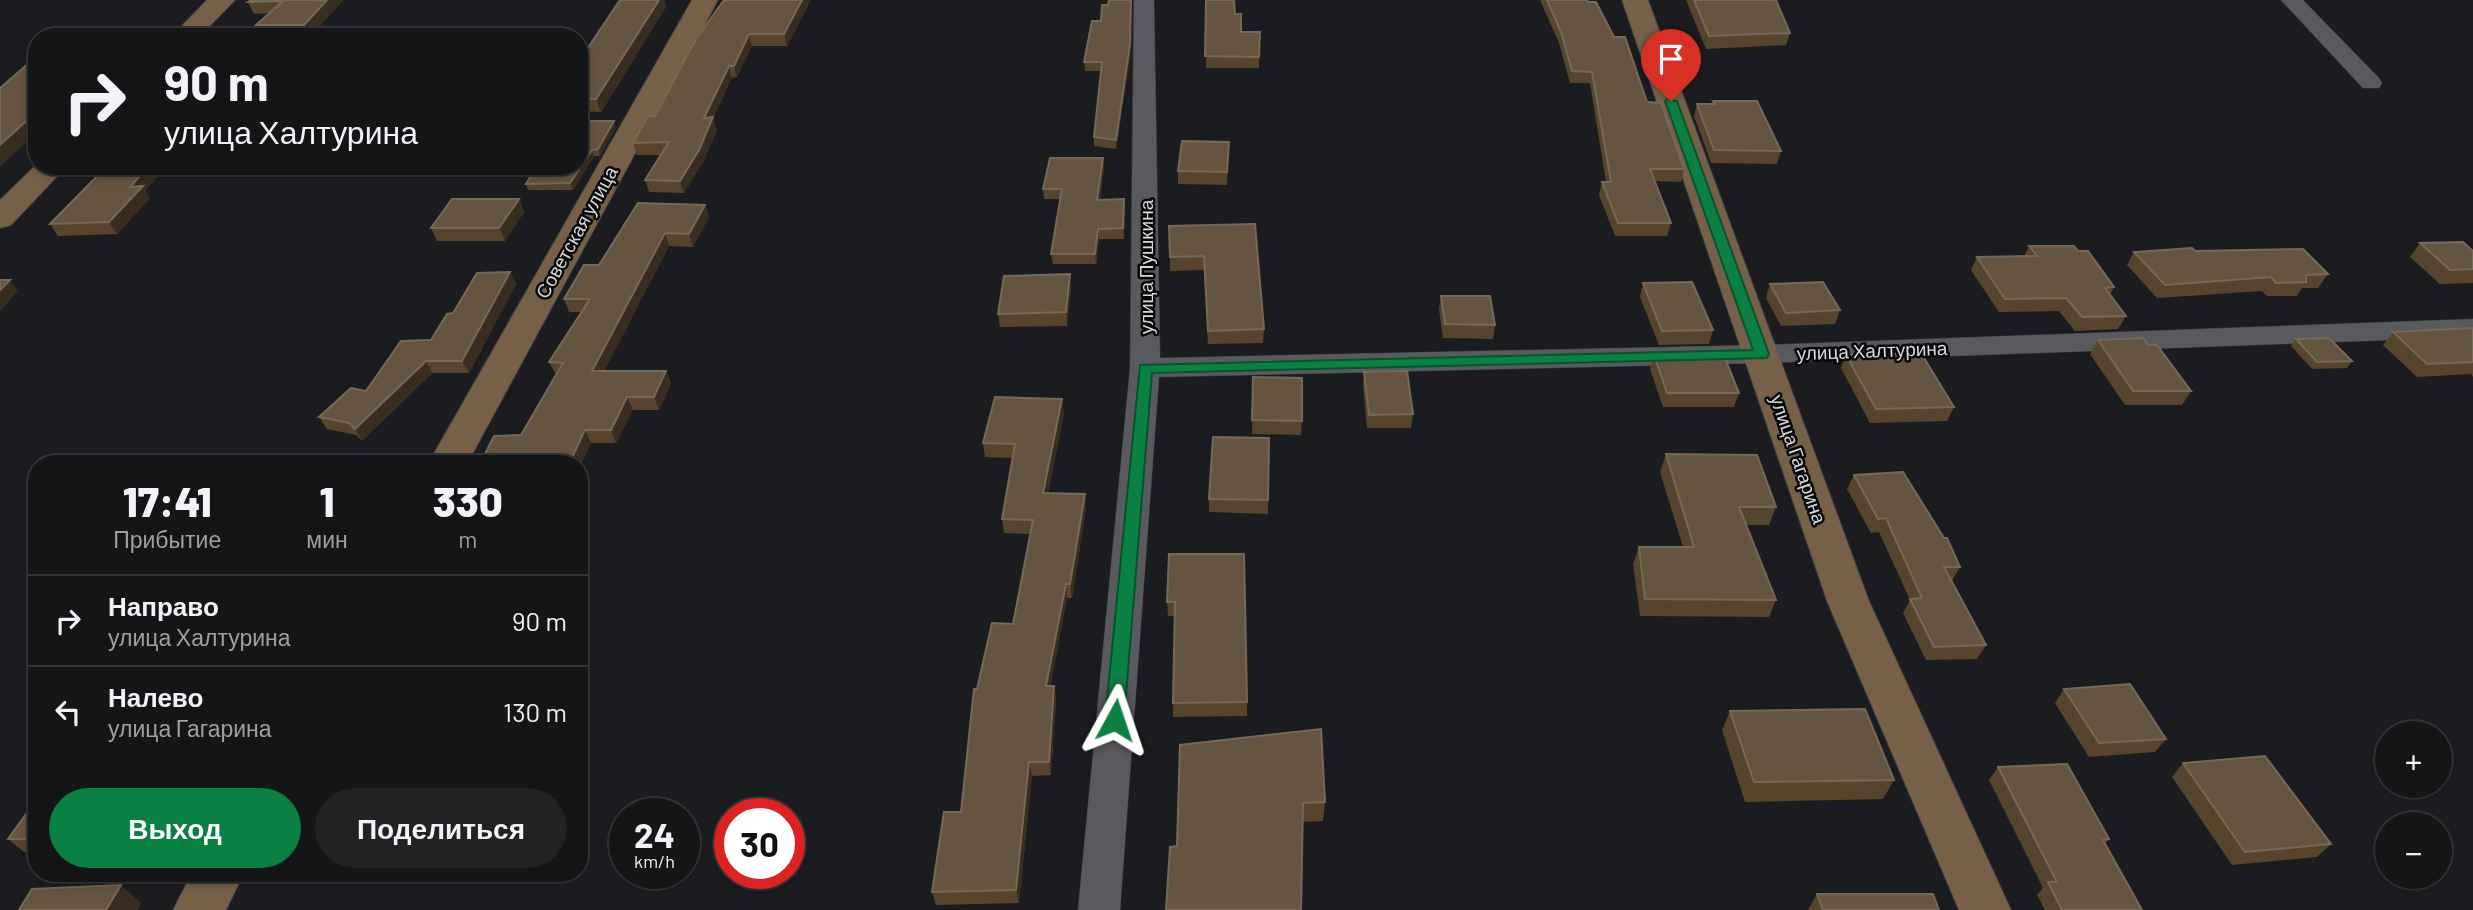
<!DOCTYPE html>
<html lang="ru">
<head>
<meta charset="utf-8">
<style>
  :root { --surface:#141517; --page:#212224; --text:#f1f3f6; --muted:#9d9fa1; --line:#333436; --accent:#0b8043 }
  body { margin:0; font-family:Barlow,sans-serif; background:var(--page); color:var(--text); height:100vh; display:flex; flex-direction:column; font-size:26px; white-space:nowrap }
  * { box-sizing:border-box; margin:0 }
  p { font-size:23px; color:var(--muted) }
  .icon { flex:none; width:38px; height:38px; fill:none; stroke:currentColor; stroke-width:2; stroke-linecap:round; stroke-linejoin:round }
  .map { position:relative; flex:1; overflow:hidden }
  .panel { position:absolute; left:28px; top:455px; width:560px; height:427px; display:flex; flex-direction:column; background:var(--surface); border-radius:28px; box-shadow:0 4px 10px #0003,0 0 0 2px var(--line) }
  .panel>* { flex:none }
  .guide { position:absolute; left:28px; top:28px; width:560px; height:147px; border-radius:28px; box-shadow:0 4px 10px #0003,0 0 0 2px var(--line); background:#141517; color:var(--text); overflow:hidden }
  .tools { position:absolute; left:2375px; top:721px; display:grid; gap:14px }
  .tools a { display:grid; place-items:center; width:77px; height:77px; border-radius:50%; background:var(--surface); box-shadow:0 4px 10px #0003,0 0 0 2px var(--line); font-size:35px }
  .speed { position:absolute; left:609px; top:798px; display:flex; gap:14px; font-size:35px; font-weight:700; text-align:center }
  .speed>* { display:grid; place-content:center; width:91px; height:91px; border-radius:50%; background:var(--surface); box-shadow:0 4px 10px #0003,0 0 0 2px var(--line); line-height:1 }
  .speed small { font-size:18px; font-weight:400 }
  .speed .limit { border:10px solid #d22; background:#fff; color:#111 }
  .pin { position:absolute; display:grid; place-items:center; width:60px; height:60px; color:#fff; margin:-72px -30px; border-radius:50% 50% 50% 0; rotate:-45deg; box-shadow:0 0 7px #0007 }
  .pin .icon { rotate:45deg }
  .me { position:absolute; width:77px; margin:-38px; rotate:5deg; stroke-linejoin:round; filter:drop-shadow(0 0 5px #0008) }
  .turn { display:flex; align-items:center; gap:24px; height:147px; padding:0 21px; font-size:32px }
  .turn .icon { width:91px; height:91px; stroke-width:2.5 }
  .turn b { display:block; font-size:49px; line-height:60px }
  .eta { display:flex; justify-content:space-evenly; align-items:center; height:119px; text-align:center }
  .eta b { font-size:42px; font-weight:800; line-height:49px }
  .button { display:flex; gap:14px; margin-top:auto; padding:14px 21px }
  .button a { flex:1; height:80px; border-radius:42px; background:var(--accent); color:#fff; font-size:28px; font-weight:800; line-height:80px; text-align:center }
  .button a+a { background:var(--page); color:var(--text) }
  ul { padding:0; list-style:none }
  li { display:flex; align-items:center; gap:21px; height:91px; padding:0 21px; border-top:2px solid var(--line) }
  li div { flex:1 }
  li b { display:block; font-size:26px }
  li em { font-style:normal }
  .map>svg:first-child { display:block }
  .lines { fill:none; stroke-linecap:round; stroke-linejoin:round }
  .street-casing { stroke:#393a3c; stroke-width:1 }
  .secondary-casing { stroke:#393a3c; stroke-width:2 }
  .street { fill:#595a5e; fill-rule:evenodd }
  .secondary { fill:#766148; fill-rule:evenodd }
  .wall { fill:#57442c }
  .shaded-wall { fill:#392d1f }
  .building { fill:#65543f; stroke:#776958; stroke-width:2 }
  .route { fill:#0b8043; stroke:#07532c; stroke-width:2 }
  .labels { text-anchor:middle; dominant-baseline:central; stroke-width:5; stroke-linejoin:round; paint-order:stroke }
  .street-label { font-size:19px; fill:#d9dadc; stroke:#060708 }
</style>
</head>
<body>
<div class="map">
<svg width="2473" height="910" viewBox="0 0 2473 910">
  <rect width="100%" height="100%" fill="#1b1c1f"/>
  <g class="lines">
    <defs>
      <path id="street" d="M1134 0H1154L1160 358 1762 345 2473 319V337L1762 363 1159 377 1120 910H1078L1130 368Z
        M2281 0H2303L2379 78 2382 83 2379 88H2363Z"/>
      <path id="secondary" d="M207 0H235L199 37H171Z
        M692 0H718L467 464H428Z
        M1622 0H1648L1869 601 2011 910H1959L1827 601Z
        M37 164V166H67L11 225 0 228V200Z
        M192 873H244L226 910H173Z"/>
    </defs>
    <use href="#street" class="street-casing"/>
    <use href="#secondary" class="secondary-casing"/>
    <use href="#street" class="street"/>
    <use href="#secondary" class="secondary"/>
  </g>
  <path class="wall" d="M251 0H343L310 37H262L256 25 269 13 254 14 248 2Z
    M620 0H664L666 7 601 112 579 111V61Z
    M724 0H811L787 46H752L737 77 732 78 713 118 717 130 703 162 684 193 649 192 645 180 661 155H637L633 143 655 116Z
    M1109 0H1131V53L1116 149 1094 146V137L1101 71H1085L1084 62 1108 5Z
    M1206 0 1235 14 1241 32H1260L1259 68H1206Z
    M1540 0H1587L1647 102 1684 169 1681 182 1655 181 1671 223 1667 236H1615L1599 195 1602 182H1606L1590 83H1570L1559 43Z
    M1686 0H1776L1790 33 1786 45 1706 49Z
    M1713 101 1781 151 1777 164 1711 163 1694 116 1697 104H1712Z
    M579 121 616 128 600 156H594L573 190H528L526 184Z
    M1229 142 1227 185 1178 184V171Z
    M1103 158 1104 168 1100 200 1124 199 1125 209 1124 239H1099L1096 264H1053L1051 254 1060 199H1044L1043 189Z
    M87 166H168L145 190 150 198 117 234 58 236 50 224 98 175H93Z
    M519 199 524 212 505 241H437L431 228Z
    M705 205 709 217 693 247 669 246 604 371H666L671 384 659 410H633L616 443H591L579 469V464L521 435 556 375 549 362 582 312H569L564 299 599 265Z
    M1255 224 1264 329 1263 343 1208 344 1204 270 1170 271V257Z
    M2420 243 2473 251V283L2440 284 2410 257Z
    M2029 246 2078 251 2114 287 2110 295 2126 316 2118 329 2075 331 2059 311 1999 312 1971 270 1977 257H2024Z
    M2195 251 2328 274 2318 288H2302L2297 296H2267L2262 291 2157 298 2127 265 2134 252Z
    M510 272 516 284 469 373H432L362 441 356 435 327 429 319 417 366 391 431 340 453 313Z
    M1643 283 1713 330 1709 344 1659 345 1640 297Z
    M1770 284 1840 310 1835 324 1781 326 1766 298Z
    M1071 288 1067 326 1000 327 998 314Z
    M1441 296 1495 325 1493 339 1443 338 1439 309Z
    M2473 328V377L2471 374 2417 377 2383 345 2393 332Z
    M2296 339 2352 361 2347 368 2312 369 2291 346Z
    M2098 340 2148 345 2191 391 2182 405H2125L2090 354Z
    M1654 355 1739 393 1734 407H1663L1650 369Z
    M1846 355 1954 407 1947 421 1870 423 1841 368Z
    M1364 372 1413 414 1411 428H1367L1363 385Z
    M1253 377 1302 421 1301 435 1252 434Z
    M1064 413 1048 493 1086 508 1072 598H1067L1050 686H1054L1056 700 1051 775 1032 776 1019 903 936 905 932 892 961 812 977 689 1013 624 1030 534 1004 533 1002 519 1013 458 985 457 983 443Z
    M1269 438 1268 514 1209 512V499Z
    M1666 454 1776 507 1769 525H1746L1776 600 1769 617 1640 616 1633 564 1639 547H1683L1660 472Z
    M1854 475 1960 567 1952 581 1986 645 1977 659 1926 660 1903 613 1910 600 1879 532 1871 533 1847 489Z
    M1169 554 1247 702V716L1173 717V703L1175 616H1168L1167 602Z
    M2064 689 2166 739 2155 752 2089 757 2055 703Z
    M1730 711 1894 780 1883 799 1745 802 1722 730Z
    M1180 745 1325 802 1323 821 1303 822Z
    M2183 763 2331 844 2317 857 2232 865 2172 777Z
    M1998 767 2109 839 2105 843 2142 910H2045L2037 895 2043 888 1989 780Z
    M37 799V852H24L8 839Z
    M372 873H448V874L374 876Z
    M1817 894 1939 910H1808Z"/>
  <path class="shaded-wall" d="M327 0H343L310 37 304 25Z
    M659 0H664L666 7 601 112 596 99Z
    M802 0H811L787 46 784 34Z
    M1131 0V53L1116 149V140Z
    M749 34 752 46 737 77 734 66Z
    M729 66 732 78 713 118 717 130 703 162 684 193 680 181 704 118Z
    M37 111V132L0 167V145Z
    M614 121 616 128 600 156 598 149Z
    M592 150 594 156 573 190 570 183Z
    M1103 158 1104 168 1098 210 1097 200Z
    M149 166H168L145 190 150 198 117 234 109 222 130 187Z
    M519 199 524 212 505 241 499 228Z
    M1124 199 1125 209 1124 239 1123 228Z
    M705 205 709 217 693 247 689 234Z
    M1098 229 1099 239 1096 264 1095 254Z
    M665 233 669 246 597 384 592 371Z
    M510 272 516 284 469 373 462 361Z
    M1070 274 1071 288 1067 326 1066 312Z
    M10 280 18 291 0 311V290Z
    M426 361 432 373 362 441 355 429Z
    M666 371 671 384 659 410 654 397Z
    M627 397 633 410 616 443 611 430Z
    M1062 399 1064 413 1045 507 1043 493Z
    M585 430 591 443 579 469V464H569Z
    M1085 494 1086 508 1072 598 1070 584Z
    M1066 584 1067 598 1048 700 1046 686Z
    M1054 686 1056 700 1051 775 1049 762Z
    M1029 762 1032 776 1019 903 1016 890Z
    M121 885 141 903 138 910H106Z"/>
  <path class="building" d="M251 0H327L304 25H256L283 1 248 2Z
    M620 0H659L596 99H579V61Z
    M724 0H802L784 34H749L734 66H729L704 118 713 117 699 150 680 181 645 180 669 142 633 143 648 116H655L696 39Z
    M1109 0H1131L1130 44 1116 140 1094 137 1102 62H1084L1092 21H1101L1102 5H1108Z
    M1206 0H1234L1235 14H1241V32H1260L1259 57 1205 56Z
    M1547 0H1587L1588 2H1596L1614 37H1625L1647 102 1661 103 1684 169H1650L1671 223H1618L1602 182H1611L1592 72 1572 71 1561 32Z
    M1694 0H1776L1790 33 1709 36Z
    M37 56V111L0 145V88Z
    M1713 101H1757L1781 151 1714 150 1697 104H1715Z
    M579 121H614L598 149 592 150 570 183 526 184 537 166H579Z
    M1182 141 1229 142 1227 172 1178 171Z
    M1050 158H1103L1097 200 1124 199 1123 228 1098 229 1095 254H1051L1062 189H1043Z
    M107 166H149L130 187 143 186 109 222 50 224Z
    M452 199H519L499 228H431Z
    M638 203 705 205 689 234 665 233 592 371H666L654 397H627L611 430H585L569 464H480L494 436 521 435 563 363 549 362 590 299H564L584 265H599Z
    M1255 224 1264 329 1208 331 1204 256 1170 257 1169 226Z
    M2463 242 2473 251V269L2450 270 2420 243Z
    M2029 246H2074L2078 251H2088L2114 287 2105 288 2126 316 2082 317 2066 298 2005 299 1977 257 2037 256Z
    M2192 248 2195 251 2303 249 2328 274 2306 275V282L2276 283 2271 277 2165 285 2134 252Z
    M510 272 462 361H426L355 429 349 423 319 417 351 388 366 391 401 341 431 340 447 314 453 313 477 273Z
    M1070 274 1066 312 998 314 1004 276Z
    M0 280H10L0 290Z
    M1692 282 1713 330 1662 331 1643 283Z
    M1823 282 1840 310 1786 313 1770 284Z
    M1441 296H1490L1495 325 1445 324Z
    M2473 328V362L2427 364 2393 332Z
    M2143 338 2148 345H2157L2191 391H2133L2098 340Z
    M2329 338 2352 361 2317 362 2296 339Z
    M1723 353 1739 393H1667L1654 355Z
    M1921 353 1954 407 1876 409 1846 355Z
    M1407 371 1413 414 1369 415 1364 372Z
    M1253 377 1302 378V421L1252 420Z
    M995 397 1062 399 1043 493 1085 494 1070 584H1066L1046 686H1054L1049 762H1029L1016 890 932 892 944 812H961L974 689H977L992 623 1013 624 1033 520 1002 519 1015 444 983 443Z
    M1213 437 1269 438 1268 500 1209 499Z
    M1666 454 1757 455 1776 507H1739L1776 600 1645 599 1639 547H1694Z
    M1903 472 1944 538H1947L1960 567H1944L1986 645 1934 647 1910 599 1922 598 1886 518 1878 519 1854 475Z
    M1169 554H1244L1247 702 1173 703 1175 602H1167Z
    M2130 684 2166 739 2099 743 2064 689Z
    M1865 709 1894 780 1754 782 1730 711Z
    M1321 729 1325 802 1303 803 1301 910H1166L1170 847 1177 846 1180 745Z
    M2265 756 2331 844 2245 852 2183 763Z
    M2067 764 2109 839 2103 840 2142 910H2062L2048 882H2057L1998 767Z
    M37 799V839H8Z
    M121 885 106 910H19L32 889Z
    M1817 894H1933L1939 910H1823Z"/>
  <path class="route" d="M1667 99 1677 101 1769 354 1767 358 1152 373 1124 720 1122 726 1115 728 1108 726 1105 720 1140 365 1753 350 1665 101Z"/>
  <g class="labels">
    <g class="street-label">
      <text transform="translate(576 232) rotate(-61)">Советская улица</text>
      <text transform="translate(1145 267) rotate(-90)">улица Пушкина</text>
      <text transform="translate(1872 350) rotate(-2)">улица Халтурина</text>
      <text transform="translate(1799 459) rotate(71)">улица Гагарина</text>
    </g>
  </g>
</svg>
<div class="tools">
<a>+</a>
<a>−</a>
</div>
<div class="speed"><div>24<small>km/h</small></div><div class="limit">30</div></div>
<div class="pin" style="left:1671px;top:101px;background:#d93025"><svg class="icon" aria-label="arrive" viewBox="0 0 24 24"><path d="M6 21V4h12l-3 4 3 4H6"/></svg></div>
<svg class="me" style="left:1115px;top:720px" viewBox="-20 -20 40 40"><path d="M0-17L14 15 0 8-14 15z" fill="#0b8043" stroke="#fff" stroke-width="4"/></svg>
<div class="guide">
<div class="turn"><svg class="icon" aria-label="right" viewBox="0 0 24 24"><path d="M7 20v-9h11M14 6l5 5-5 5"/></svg><div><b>90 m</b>улица Халтурина</div></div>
</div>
<section class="panel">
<div class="eta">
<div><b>17:41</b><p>Прибытие</p></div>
<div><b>1</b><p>мин</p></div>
<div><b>330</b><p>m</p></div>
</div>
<ul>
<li><svg class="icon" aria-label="right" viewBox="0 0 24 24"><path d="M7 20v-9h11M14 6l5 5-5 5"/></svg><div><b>Направо</b><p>улица Халтурина</p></div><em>90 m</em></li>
<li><svg class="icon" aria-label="left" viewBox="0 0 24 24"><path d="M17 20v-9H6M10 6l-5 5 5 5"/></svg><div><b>Налево</b><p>улица Гагарина</p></div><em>130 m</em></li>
</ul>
<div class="button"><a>Выход</a><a>Поделиться</a></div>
</section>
</div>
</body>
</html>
